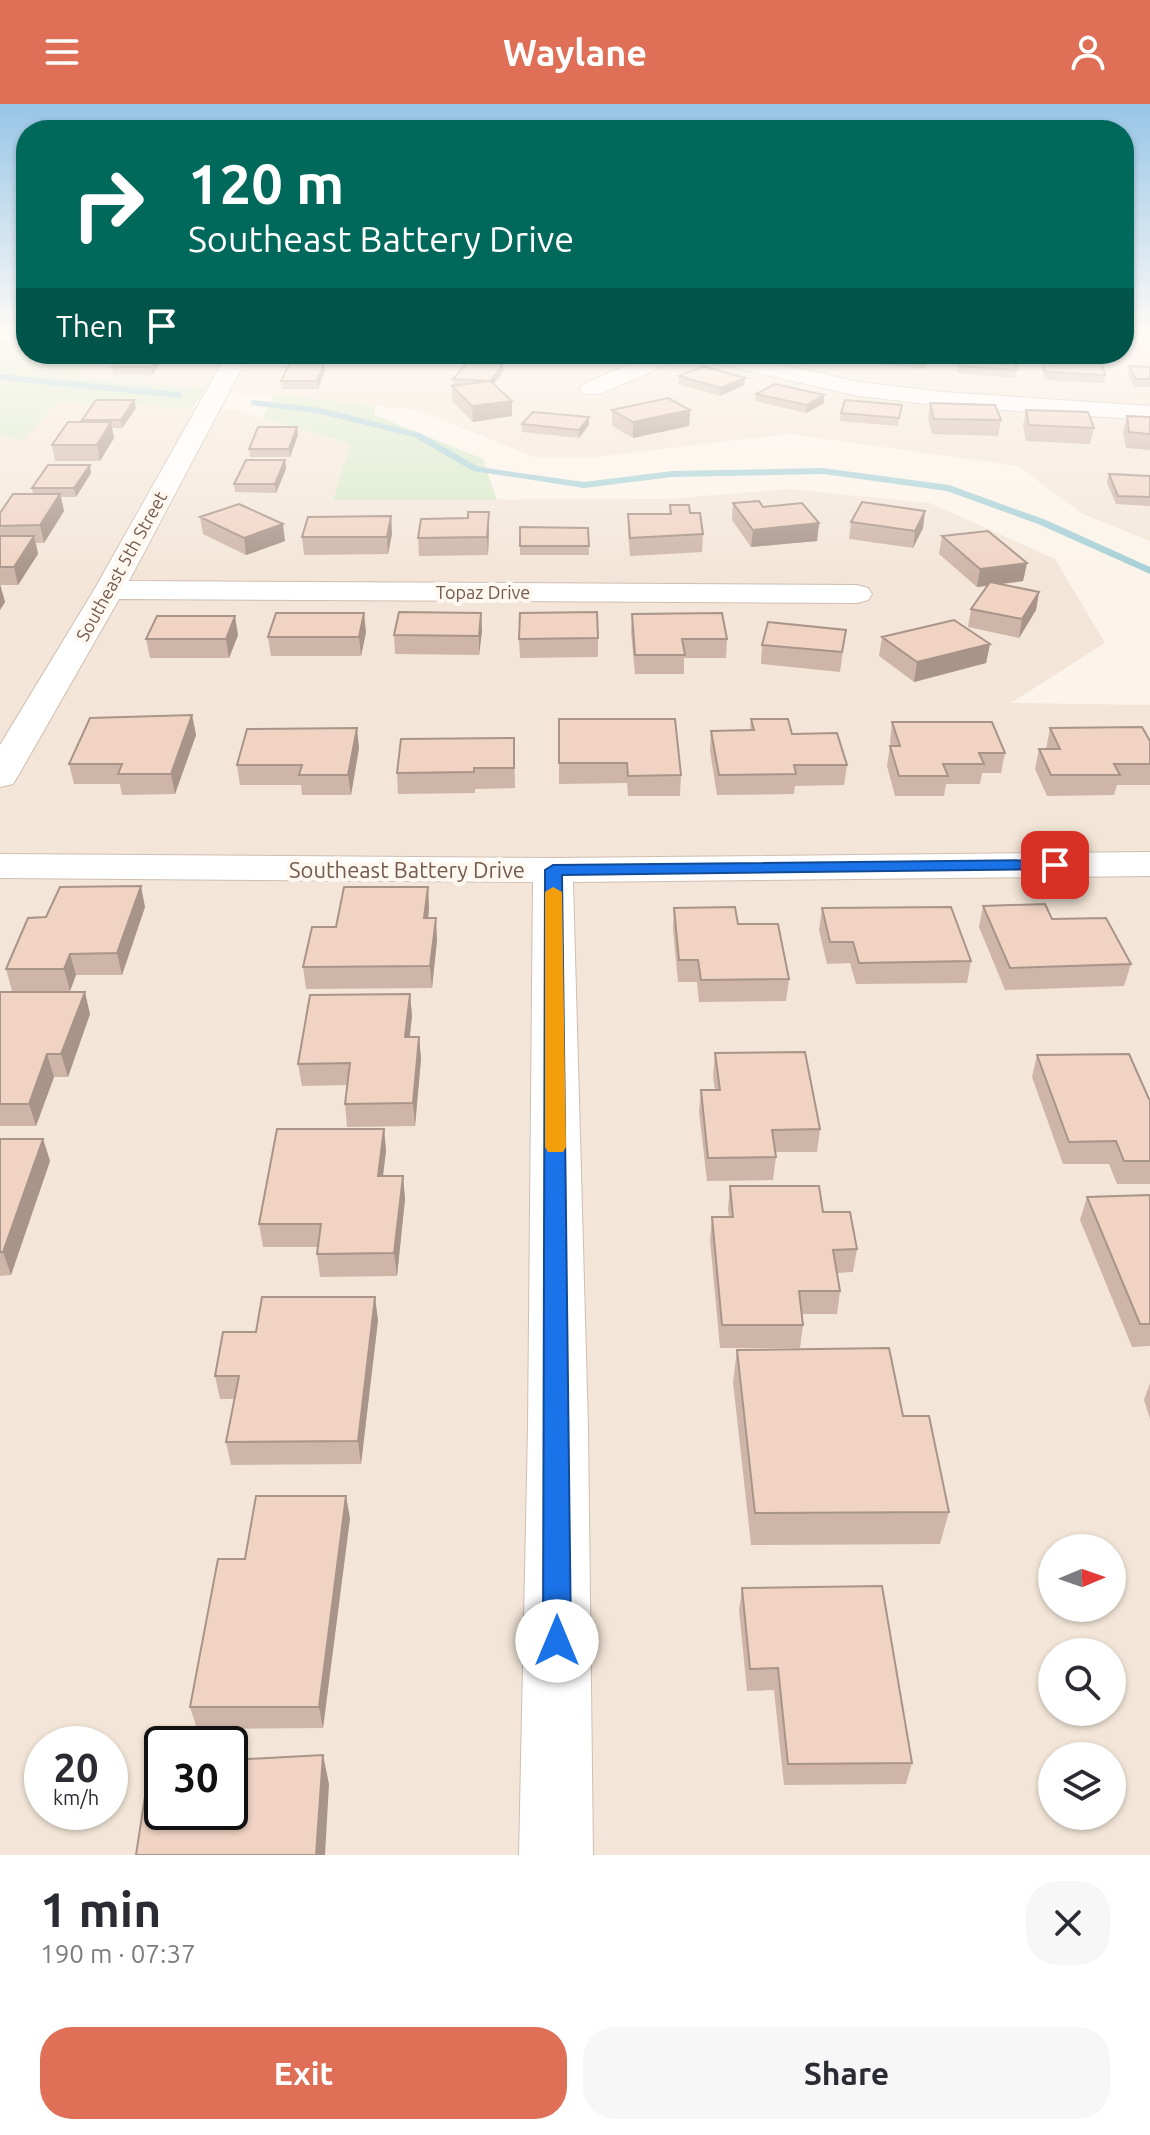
<!DOCTYPE html>
<html lang="en">
<head>
<meta charset="utf-8">
<style>
  :root { --surface:#fff; --page:#f7f7f7; --text:#2b2b33; --muted:#7c7c81; --accent:#df6f56 }
  body { margin:0; font-family:Ubuntu,sans-serif; background:var(--page); color:var(--text); height:100vh; display:flex; flex-direction:column; font-size:30px; white-space:nowrap }
  * { box-sizing:border-box; margin:0 }
  p { font-size:26px; color:var(--muted) }
  .icon { flex:none; width:44px; height:44px; fill:none; stroke:currentColor; stroke-width:2; stroke-linecap:round; stroke-linejoin:round }
  .map { position:relative; height:1751px; overflow:hidden }
  .sheet { display:flex; flex-direction:column; background:var(--surface); flex:1 }
  .sheet>* { flex:none }
  .guide { position:absolute; left:16px; top:16px; width:1118px; height:244px; border-radius:32px; box-shadow:0 2px 6px #0004; background:#00695c; color:#fff; overflow:hidden }
  .needle { width:52px; rotate:88deg }
  .controls { position:absolute; left:1038px; top:1430px; display:grid; gap:16px }
  .controls a { display:grid; place-items:center; width:88px; height:88px; border-radius:50%; background:var(--surface); box-shadow:0 2px 6px #0004; font-size:40px }
  .speed { position:absolute; left:24px; top:1622px; display:flex; gap:16px; font-size:40px; font-weight:700; text-align:center }
  .speed>* { display:grid; place-content:center; width:104px; height:104px; border-radius:50%; background:var(--surface); box-shadow:0 2px 6px #0004; line-height:1 }
  .speed small { font-size:20px; font-weight:400 }
  .speed .limit { border:4px solid #111; border-radius:12px; background:#fff; color:#111 }
  .pin { position:absolute; display:grid; place-items:center; width:68px; height:68px; color:#fff; margin:-34px; border-radius:16px; box-shadow:0 4px 12px #0006 }
  .me { position:absolute; width:88px; margin:-44px; rotate:0deg; stroke-linejoin:round; filter:drop-shadow(0 0 6px #0008) }
  .turn { display:flex; align-items:center; gap:28px; height:168px; padding:0 40px; font-size:36px }
  .turn .icon { width:104px; height:104px; stroke-width:2.5 }
  .turn b { display:block; font-size:56px; line-height:68px }
  .then { display:flex; align-items:center; height:76px; padding:0 40px; background:#0003; gap:16px; font-size:30px }
  .round { display:grid; place-items:center; flex:none; width:84px; height:84px; border-radius:32px; background:var(--page) }
  .head { display:flex; align-items:center; justify-content:space-between; height:136px; padding:0 40px }
  h1 { font-size:48px; font-weight:700; line-height:60px }
  .cta { display:flex; gap:16px; margin-top:auto; padding:16px 40px }
  .cta a { flex:1; height:92px; border-radius:32px; background:var(--accent); color:#fff; font-size:32px; font-weight:700; line-height:92px; text-align:center }
  .cta a+a { background:var(--page); color:var(--text) }
  header { display:flex; justify-content:space-between; align-items:center; height:104px; padding:0 40px; background:var(--accent); color:#fff; font-size:36px; font-weight:700 }
  .map>svg:first-child { display:block }
  .residential { fill:#f3e6d8; fill-rule:evenodd }
  .green { fill:#d7e9c8 }
  .lines { fill:none; stroke-linecap:round; stroke-linejoin:round }
  .stream { fill:#a5d0d6; fill-rule:evenodd }
  .minor-casing { stroke:#cfbeb2; stroke-width:2 }
  .minor { fill:#fff; fill-rule:evenodd }
  .wall { fill:#ceb5a8 }
  .shaded-wall { fill:#a89488 }
  .building { fill:#f0d3c3; stroke:#a89488; stroke-width:2 }
  .route { fill:#1a73e8; stroke:#114b97; stroke-width:2 }
  .slow { fill:#f59e0b }
  .labels { text-anchor:middle; dominant-baseline:central; stroke-width:8; stroke-linejoin:round; paint-order:stroke }
  .far-street-label { font-size:18px; fill:#755a4e; stroke:#fef8f0 }
  .street-label { font-size:22px; fill:#755a4e; stroke:#fef8f0 }
</style>
</head>
<body>
<header><svg class="icon" aria-label="menu" viewBox="0 0 24 24"><path d="M4 6h16M4 12h16M4 18h16"/></svg>Waylane<svg class="icon" aria-label="person" viewBox="0 0 24 24"><circle cx="12" cy="8" r="4"/><path d="M4 21q1-7 8-7t8 7"/></svg></header>
<div class="map">
<svg width="1150" height="1751" viewBox="0 0 1150 1751">
  <rect width="100%" height="100%" fill="#fcf4ea"/>
  <path class="residential" d="M1124 228H1150V437L1081 409 1018 362 789 330 587 354H537L417 306 75 273 94 250H1124Z
    M58 297 236 306 351 340 334 396 666 395 787 385 930 399 1055 455 1105 539 1011 599 1150 601V1751H0V329L22 337ZM1052 1444H1112V1504H1052ZM1052 1548H1112V1608H1052ZM42 1640H110V1708H42ZM162 1640H230V1708H162ZM1052 1652H1112V1712H1052Z"/>
  <path class="green" d="M0 236 26 238V250H94L76 274 206 285 192 304 58 297 22 337 0 329Z
    M274 291 375 302V311L483 355 497 396H333L351 340 263 314Z"/>
  <g class="lines">
    <path class="stream" d="M0 270 179 288 183 291 179 294 0 276Z
      M254 296 321 304 420 329 479 363 584 378 672 367 823 364 949 381 1046 416 1150 463V470L1038 420 947 387 823 370 672 373 584 384 473 367 414 333 321 310 251 301V297Z"/>
    <defs>
      <path id="minor" d="M227 250H249L129 477 857 481 868 484 872 490 868 496 857 499 119 495 18 672 13 680 0 683V641L94 486Z
        M653 250H683L680 255 600 290H584L580 285 584 280Z
        M693 250H734L859 278 943 288 1150 302V316L943 302 859 292 696 255Z
        M1150 748V772L573 778 588 1324 593 1751H519L528 1324 533 778 0 774V750L553 754Z"/>
    </defs>
    <use href="#minor" class="minor-casing"/>
    <use href="#minor" class="minor"/>
  </g>
  <path class="wall" d="M334 250 332 258H294L293 251Z
    M565 250H597L584 255Z
    M865 250 930 254 924 265 864 258Z
    M959 251 1016 266 1015 274 957 269Z
    M112 253H163L153 271H113L112 263 114 260Z
    M1043 257 1105 271 1104 279 1044 276 1042 265Z
    M324 258 325 266 318 285H282L281 277Z
    M1129 262 1150 263V283H1134L1128 269Z
    M503 268 494 280 512 297V312L473 318 452 297V282L453 281V275Z
    M679 272 745 274 744 281 720 292 678 280Z
    M756 290 824 291V299L806 309 755 297Z
    M134 296 136 304 122 324H112L114 334 100 357H55L52 341 82 318V316Z
    M930 299 1001 316 998 332 932 330 928 315Z
    M902 301 898 322 840 317 841 309Z
    M612 306H690L689 322 633 334 612 322Z
    M1026 306 1094 324 1090 340 1026 337 1023 321Z
    M1127 312 1150 313V346L1126 344 1123 328Z
    M522 320 589 321 579 334 522 328Z
    M298 331 290 353H250L249 345Z
    M285 356 286 365 276 389 235 388 234 380Z
    M91 369 76 393H61L64 407 44 439H36L38 450 18 481H0L5 498 0 506V409L33 390 32 384Z
    M1109 370 1150 372V402L1116 400 1107 379Z
    M733 399 763 403 819 419 817 437 751 443 732 416Z
    M670 401 690 409 703 430 702 448 630 452 628 427V410H669Z
    M925 407 923 424 913 444 849 435 851 418Z
    M391 412 392 430 388 450 304 451 302 433Z
    M200 413 285 437 246 451 203 430Z
    M468 414 489 425 488 451 419 452 418 434Z
    M588 424 589 451H520V442Z
    M942 432 1027 459 1023 477 1000 480 1039 488 1036 506 1019 534 968 523 971 505 987 482 977 483 939 450Z
    M481 509 482 527 479 551 395 550 394 531Z
    M632 510 727 535 726 554H684V570H635L631 528Z
    M846 526 840 568 761 560 762 541Z
    M366 528 361 552H271L268 533Z
    M238 531 229 554H150L146 535Z
    M882 533 990 540 986 559 914 578 879 552Z
    M598 534V553L520 554 519 535Z
    M192 611 196 631 175 690 122 691 120 680H74L69 660Z
    M559 615 681 671 680 692H628L627 679 559 680Z
    M751 615 792 630 847 661 844 681 795 682 794 690 717 691 710 647 711 627 750 626Z
    M892 618 1005 649 1001 669H982L980 680H946L944 692H895L887 662 890 642H891L890 638Z
    M1050 624 1150 637V681H1117L1114 691 1047 692 1035 665 1039 645H1046Z
    M514 634 515 684 475 685V689L398 690 397 669Z
    M359 644 351 691H302L301 681H240L237 661Z
    M428 783 429 804 428 814 437 836 432 884 306 885 303 863 336 823Z
    M983 802 1052 815 1131 860 1124 882 1005 886 979 823Z
    M145 803 122 871H76L70 887H12L6 865 46 813Z
    M674 804 738 820 789 875 786 897 699 898 697 878H678L673 825Z
    M822 804 971 857 967 879 856 880 850 859 827 860 819 826Z
    M0 888 90 910 68 973H54L36 1022H0Z
    M410 890 412 912 410 933H419L421 955 415 1022 347 1023 345 1000 347 981 302 982 298 960Z
    M715 949 820 1025 817 1048H775L776 1053 773 1076 707 1077 699 1008 701 986H715L713 972Z
    M1037 951 1150 995V1080H1117L1109 1060H1063L1032 973Z
    M384 1025 386 1047 383 1072H403L405 1095 397 1172 320 1173 317 1150 318 1143H263L259 1120Z
    M0 1035H43L50 1057 11 1171 0 1172Z
    M730 1082 823 1108 857 1145 853 1168 837 1169 840 1187 837 1210H802L803 1221 800 1244H720L710 1136 712 1113H729L728 1105Z
    M1150 1091V1242L1132 1243 1080 1116 1087 1093Z
    M378 1216 361 1360 231 1361 226 1338 234 1295H220L215 1272 256 1228Z
    M737 1246 903 1312 949 1408 940 1440 751 1441 733 1278Z
    M1150 1279V1315L1144 1296Z
    M350 1414 323 1624 197 1625 190 1603 245 1455Z
    M742 1484 912 1659 906 1680 784 1681 774 1586 747 1587 739 1506Z"/>
  <path class="shaded-wall" d="M159 250H163V253L153 271 151 263Z
    M584 250H597L584 255Z
    M929 250H931L930 254 924 265 925 257Z
    M324 258 325 266 318 285 317 277Z
    M503 260V268L490 285V277Z
    M745 274 744 281 720 292 721 284Z
    M824 291V299L806 309 807 301Z
    M134 296 136 304 122 324 121 316Z
    M512 297V312L473 318 472 302Z
    M690 306 689 322 633 334V318Z
    M589 313V321L579 334V326Z
    M111 318 114 334 100 357 97 341Z
    M297 323 298 331 290 353 289 345Z
    M285 356 286 365 276 389 275 380Z
    M90 361 91 369 76 393 74 384Z
    M60 390 64 407 44 439 40 421Z
    M925 407 923 424 913 444 915 427Z
    M489 408V425L488 451 487 433Z
    M391 412 392 430 388 450 387 433Z
    M819 419 817 437 751 443 753 426Z
    M283 420 285 437 246 451 244 434Z
    M34 432 38 450 18 481 14 463Z
    M1027 459 1023 477 977 483 980 465Z
    M0 480 5 498 0 506Z
    M1039 488 1036 506 1019 534 1022 515Z
    M364 509 366 528 361 552 359 533Z
    M481 509 482 527 479 551V532Z
    M235 512 238 531 229 554 226 535Z
    M990 540 986 559 914 578 917 558Z
    M192 611 196 631 175 690 171 670Z
    M357 624 359 644 351 691 348 671Z
    M141 782 145 803 122 871 117 849Z
    M428 783 429 804 426 836 424 814Z
    M436 814 437 836 432 884 430 862Z
    M70 850 76 871 70 887 64 865Z
    M85 888 90 910 68 973 61 950Z
    M410 890 412 912 407 955 405 933Z
    M419 933 421 955 415 1022 413 999Z
    M47 950 54 973 36 1022 29 1000Z
    M384 1025 386 1047 380 1095 378 1072Z
    M43 1035 50 1057 11 1171 3 1148Z
    M403 1072 405 1095 397 1172 394 1149Z
    M375 1193 378 1216 361 1360 358 1337Z
    M346 1392 350 1414 323 1624 319 1603Z
    M323 1651 329 1680 325 1751H316Z"/>
  <path class="building" d="M114 250H159L151 263H112L119 253H112Z
    M293 250H331L293 251Z
    M864 250H929L925 257Z
    M959 251 1016 255V266L958 262Z
    M1043 257 1102 260 1105 271 1046 268Z
    M324 258 317 277H281L290 259Z
    M468 258 503 260 490 277 453 275Z
    M703 262 745 274 721 284 679 272Z
    M1129 262 1150 263V275H1136Z
    M490 277 512 297 472 302 452 282Z
    M775 280 824 291 807 301 756 290Z
    M668 294 690 306 633 318 612 306Z
    M96 296H134L121 316H82Z
    M845 296 902 301 899 314 841 309Z
    M930 299 995 301 1001 316 934 315Z
    M1026 306 1088 308 1094 324 1029 321Z
    M533 308 589 313 579 326 522 320Z
    M1127 312 1150 313V330L1129 328Z
    M68 318H111L97 341H52Z
    M258 323H297L289 345H249Z
    M246 356H285L275 380H234Z
    M48 361H90L74 384H32Z
    M1109 370 1150 372V393L1118 392Z
    M13 390H60L40 421 0 422V409Z
    M759 397 763 403 802 399 819 419 753 426 733 399Z
    M862 398 925 407 915 427 851 418Z
    M239 400 283 420 244 434 200 413Z
    M670 401H689L690 409H700L703 430 630 434 628 410H671Z
    M468 408H489L487 433 418 434 421 415 468 414Z
    M391 412 387 433H302L308 413Z
    M520 423 588 424 589 442H520Z
    M988 427 1027 459 980 465 942 432Z
    M0 432H34L14 463H0Z
    M990 478 1039 488 1022 515 971 505Z
    M399 508 481 509 479 532 394 531Z
    M597 508 598 534 519 535 520 509Z
    M276 509H364L359 533H268Z
    M722 509 727 535H682L685 551H635L632 510Z
    M157 512H235L226 535H146Z
    M954 516 990 540 917 558 882 533Z
    M768 518 846 526 842 548 762 541Z
    M192 611 171 670H118L122 660H69L90 614Z
    M559 615H675L681 671 628 672 627 659H559Z
    M751 615H788L792 630 837 629 847 661H794L796 670 719 671 711 627 754 626Z
    M892 618H992L1005 649H979L984 660H943L948 672H899L890 642H900Z
    M1142 623 1150 637V660H1114L1120 671H1051L1039 645H1060L1050 624Z
    M357 624 348 671H299L302 661H237L247 625Z
    M514 634V664H474V668L397 669 401 635Z
    M141 782 117 849 70 850 64 865H6L28 814 46 813 60 783Z
    M344 783H428L424 814H436L430 862 303 863 312 823H336Z
    M1045 800 1052 815 1106 814 1131 860 1010 864 983 802Z
    M735 803 738 820H778L789 875 701 876 698 856H679L674 804Z
    M951 803 971 857 859 859 853 838H830L822 804Z
    M0 888H85L61 950H47L29 1000H0Z
    M410 890 405 933H419L413 999 345 1000 350 959 298 960 310 891Z
    M805 948 820 1025 772 1026 776 1053 708 1054 701 986H720L715 949Z
    M1129 950 1149 995H1150V1057H1124L1116 1037 1069 1038 1037 951Z
    M277 1025H384L378 1072H403L394 1149 317 1150 321 1120H259Z
    M0 1035H43L3 1148H0Z
    M730 1082H819L823 1108H850L857 1145 833 1146 840 1187H799L803 1221H722L712 1113H733Z
    M1150 1091V1220H1140L1087 1093Z
    M262 1193H375L358 1337 226 1338 239 1272H215L223 1228H256Z
    M889 1244 903 1312H929L949 1408 755 1409 737 1246Z
    M256 1392H346L319 1603H190L218 1455H245Z
    M882 1482 912 1659 788 1660 778 1564 750 1565 742 1484Z
    M323 1651 316 1751H136L150 1660H162V1708H230V1656Z"/>
  <linearGradient id="sky" x2="0" y2="1"><stop stop-color="#97c6e7"/><stop offset="0.48" stop-color="#fefaf6"/><stop offset="1" stop-color="#fefaf6" stop-opacity="0"/></linearGradient>
  <rect width="1150" height="473" fill="url(#sky)"/>
  <path class="route" d="M1055 756 1063 761 1061 765 562 771 571 1537 567 1547 557 1551 547 1547 543 1537 545 766 553 761Z"/>
  <path class="slow" d="M553 783 562 788 566 1043 563 1048H548L545 1043V788Z"/>
  <g class="labels">
    <g class="far-street-label">
      <text transform="translate(121 462) rotate(-61)">Southeast 5th Street</text>
      <text x="483" y="488">Topaz Drive</text>
    </g>
    <g class="street-label">
      <text x="407" y="765">Southeast Battery Drive</text>
    </g>
  </g>
</svg>
<div class="controls">
<a><svg class="needle" viewBox="-14 -14 28 28"><path d="M0-13l5 13h-10z" fill="#e53935"/><path d="M0 13l5-13h-10z" fill="#7c7c81"/></svg></a>
<a><svg class="icon" aria-label="search" viewBox="0 0 24 24"><circle cx="10" cy="10" r="6"/><path d="M15 15l6 6"/></svg></a>
<a><svg class="icon" aria-label="layers" viewBox="0 0 24 24"><path d="M12 4l9 5-9 5-9-5zM3 14l9 5 9-5"/></svg></a>
</div>
<div class="speed"><div>20<small>km/h</small></div><div class="limit">30</div></div>
<div class="pin" style="left:1055px;top:761px;background:#d93025"><svg class="icon" aria-label="arrive" viewBox="0 0 24 24"><path d="M6 21V4h12l-3 4 3 4H6"/></svg></div>
<svg class="me" style="left:557px;top:1537px" viewBox="-20 -20 40 40"><circle r="19" fill="#fff"/><path d="M0-13L10 11 0 6-10 11z" fill="#1a73e8"/></svg>
<div class="guide">
<div class="turn"><svg class="icon" aria-label="right" viewBox="0 0 24 24"><path d="M7 20v-9h11M14 6l5 5-5 5"/></svg><div><b>120 m</b>Southeast Battery Drive</div></div>
<div class="then">Then<svg class="icon" aria-label="arrive" viewBox="0 0 24 24"><path d="M6 21V4h12l-3 4 3 4H6"/></svg></div>
</div>
</div>
<section class="sheet">
<div class="head"><div><h1>1 min</h1><p>190 m · 07:37</p></div><a class="round"><svg class="icon" aria-label="close" viewBox="0 0 24 24"><path d="M6 6l12 12M18 6L6 18"/></svg></a></div>
<div class="cta"><a>Exit</a><a>Share</a></div>
</section>
</body>
</html>
